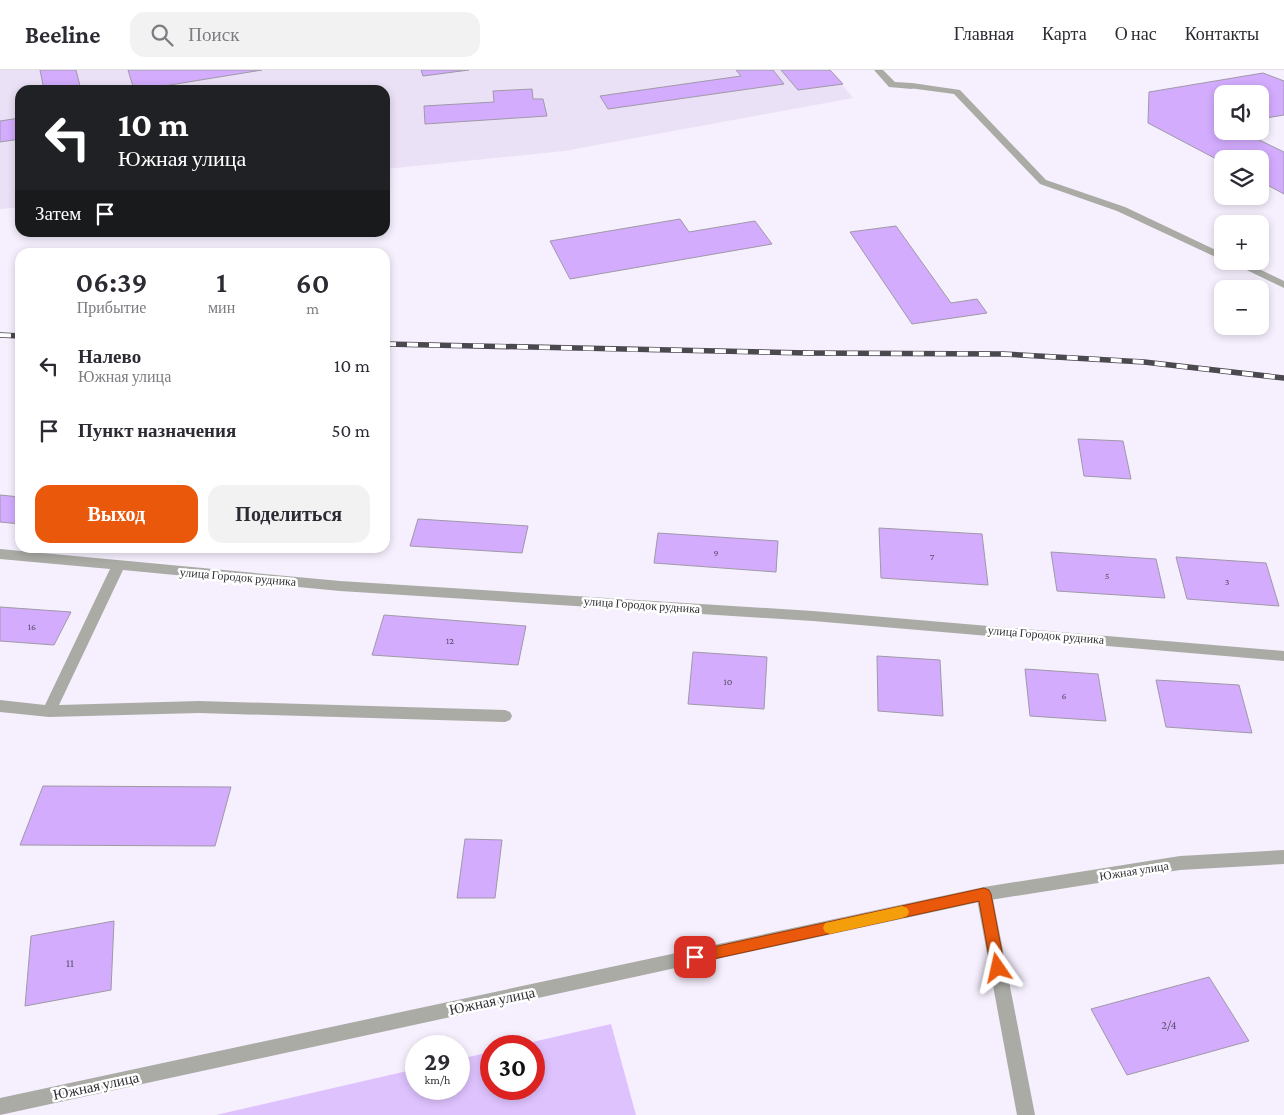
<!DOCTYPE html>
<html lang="ru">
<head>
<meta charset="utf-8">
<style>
  :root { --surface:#fff; --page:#f2f2f3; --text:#2b2b33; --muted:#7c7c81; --line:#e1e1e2; --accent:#ea580c }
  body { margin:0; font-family:"Crimson Pro",serif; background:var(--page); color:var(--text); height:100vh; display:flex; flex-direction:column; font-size:19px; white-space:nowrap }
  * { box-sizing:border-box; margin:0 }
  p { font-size:16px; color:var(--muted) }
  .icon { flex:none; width:28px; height:28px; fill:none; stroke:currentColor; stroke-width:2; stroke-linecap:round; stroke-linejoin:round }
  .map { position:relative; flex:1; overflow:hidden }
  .side { position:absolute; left:15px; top:178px; width:375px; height:305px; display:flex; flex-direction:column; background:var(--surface); border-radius:15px; box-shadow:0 2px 8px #0003 }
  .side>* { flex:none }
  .hud { position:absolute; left:15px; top:15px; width:375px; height:152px; border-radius:15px; box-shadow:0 2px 8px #0003; background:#202124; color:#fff; overflow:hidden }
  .buttons { position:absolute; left:1214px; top:15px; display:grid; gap:10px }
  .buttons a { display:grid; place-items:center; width:55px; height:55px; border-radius:10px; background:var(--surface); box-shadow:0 2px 8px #0003; font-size:25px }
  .speed { position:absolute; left:405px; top:965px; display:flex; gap:10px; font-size:25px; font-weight:700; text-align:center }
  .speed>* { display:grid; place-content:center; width:65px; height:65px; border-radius:50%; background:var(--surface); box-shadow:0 2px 8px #0003; line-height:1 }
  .speed small { font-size:12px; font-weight:400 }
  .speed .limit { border:8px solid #d22; background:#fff; color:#111 }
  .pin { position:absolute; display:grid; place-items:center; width:42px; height:42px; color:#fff; margin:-21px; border-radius:10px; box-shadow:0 2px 8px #0006 }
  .me { position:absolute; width:55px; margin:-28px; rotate:349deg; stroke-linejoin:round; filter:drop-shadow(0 0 4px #0008) }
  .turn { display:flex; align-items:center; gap:18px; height:105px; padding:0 20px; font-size:22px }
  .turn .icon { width:65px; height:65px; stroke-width:2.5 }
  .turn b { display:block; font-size:35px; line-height:42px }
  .then { display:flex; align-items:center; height:48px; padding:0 20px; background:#0003; gap:10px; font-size:19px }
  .eta { display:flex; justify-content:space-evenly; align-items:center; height:85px; text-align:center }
  .eta b { font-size:30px; font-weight:600; line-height:35px }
  .button { display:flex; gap:10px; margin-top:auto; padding:10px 20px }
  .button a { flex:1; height:58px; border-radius:15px; background:var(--accent); color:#fff; font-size:20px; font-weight:600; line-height:58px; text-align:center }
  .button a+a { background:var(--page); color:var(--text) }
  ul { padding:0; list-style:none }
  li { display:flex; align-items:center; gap:15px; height:65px; padding:0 20px }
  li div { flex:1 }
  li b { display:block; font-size:19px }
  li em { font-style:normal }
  header { display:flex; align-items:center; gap:30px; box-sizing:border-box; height:70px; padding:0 25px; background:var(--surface); border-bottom:1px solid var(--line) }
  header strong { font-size:24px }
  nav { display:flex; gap:28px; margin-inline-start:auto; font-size:18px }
  .search { width:350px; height:45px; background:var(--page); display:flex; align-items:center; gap:12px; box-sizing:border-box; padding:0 18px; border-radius:15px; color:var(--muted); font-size:19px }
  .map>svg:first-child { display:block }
  .built { fill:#ebe1f6 }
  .green { fill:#dec2fe }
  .building { fill:#d3acfe; stroke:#9f99a6 }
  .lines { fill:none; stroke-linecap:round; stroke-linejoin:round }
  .service { fill:#aaaba5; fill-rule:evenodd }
  .minor { fill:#aaaba5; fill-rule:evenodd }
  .tertiary { fill:#aaaba5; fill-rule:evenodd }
  .rail-casing { stroke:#4b484f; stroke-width:5.5 }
  .rail { stroke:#fff; stroke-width:4; stroke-dasharray:11; stroke-linecap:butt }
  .route { fill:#ea580c; stroke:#983908 }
  .slow { fill:#f59e0b }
  .labels { text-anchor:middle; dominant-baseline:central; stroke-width:5; stroke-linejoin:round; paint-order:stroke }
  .number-label { font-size:10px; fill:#5a4f67 }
  .street-label { font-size:12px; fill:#323035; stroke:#fff }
  .near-number-label { font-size:12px; fill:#5a4f67 }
  .near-street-label { font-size:15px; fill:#323035; stroke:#fff }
</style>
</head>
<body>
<header>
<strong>Beeline</strong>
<div class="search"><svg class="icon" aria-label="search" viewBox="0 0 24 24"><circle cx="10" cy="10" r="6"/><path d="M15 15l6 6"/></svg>Поиск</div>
<nav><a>Главная</a><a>Карта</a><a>О нас</a><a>Контакты</a></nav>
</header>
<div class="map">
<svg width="1284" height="1045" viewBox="0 0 1284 1045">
  <rect width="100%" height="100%" fill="#f6effe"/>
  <path class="built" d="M0 0H830L853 28 564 81 385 99V20H20V137L0 139Z"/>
  <path class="green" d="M611 954 636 1045H216L416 999V1019H459V989L491 982V1019H534V976H515Z"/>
  <path class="building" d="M40 0H76L81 20H44Z
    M128 0H262L139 20H134Z
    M421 0H469L423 6Z
    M736 0H773L784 14 608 39 600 26 741 6Z
    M781 0H830L843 14 798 20Z
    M1263 3 1284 11V45L1260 49V24H1222V61H1250L1251 66 1284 82V124L1260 111V89H1222V92L1148 53 1149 22Z
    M532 19 533 29H543L547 46 425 54 424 36 494 32 493 21Z
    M20 48V69L0 72V51Z
    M680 149 689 162 755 151 772 174 570 209 550 171Z
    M896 156 951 233 977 229 987 243 912 254 850 162Z
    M1078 369 1123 371 1131 409 1084 406Z
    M0 425 20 427V454L0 452Z
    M418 449 528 456 522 483 410 476Z
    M879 458 982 464 988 515 881 508Z
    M658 463 778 471 776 502 654 493Z
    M1051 482 1156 489 1165 528 1057 521Z
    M1176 487 1266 493 1279 536 1187 529Z
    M0 537 71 542 54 575 0 571Z
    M384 545 526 556 518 595 372 585Z
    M693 582 767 587 764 639 688 634Z
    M877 586 940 590 943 646 878 641Z
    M1025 599 1098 604 1106 651 1030 646Z
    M1156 610 1239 615 1252 663 1166 657Z
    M43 716 231 717 215 776 20 775Z
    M465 769 502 770 495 828H457Z
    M114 851 111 920 25 936 31 866Z
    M1209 907 1249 971 1127 1005 1091 939Z"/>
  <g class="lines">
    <path class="service" d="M912 13 960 20 1046 110 1125 137 1222 183V190L1117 141 1040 114 954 24 909 18V14Z
      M1228 191H1242L1284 211V218Z"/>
    <path class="minor" d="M874 0H883L895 12 912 13 916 16 912 19 889 17Z
      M0 479 340 511 813 541 1284 581V591L813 551 340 521 123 500 59 635 199 631 505 640 510 642 512 646 510 650 505 652 199 643 49 647 0 642V630L45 635 110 499 0 489Z
      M984 817 990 819 992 824 1035 1045H1017L976 824 978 819Z"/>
    <path class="tertiary" d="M1284 780V794L1180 800 984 831 0 1045V1028L984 817 1180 786Z"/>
    <defs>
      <path id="rail" d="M0 265 20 266
        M385 274 808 283 1003 284 1144 292 1284 308"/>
    </defs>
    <use href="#rail" class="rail-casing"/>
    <use href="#rail" class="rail"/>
  </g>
  <path class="route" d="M984 818 989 820 991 824 1005 898 1003 902 998 904 993 902 991 898 979 831 695 893 690 891 688 887 690 882 695 881Z"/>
  <path class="slow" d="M902 836 907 838 909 842 907 846 902 848 830 864 825 862 823 858 825 853 830 852Z"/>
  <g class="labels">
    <g class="number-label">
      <text x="716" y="482">9</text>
      <text x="932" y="486">7</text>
      <text x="1107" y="505">5</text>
      <text x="1227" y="511">3</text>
      <text x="32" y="556">16</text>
      <text x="450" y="570">12</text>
      <text x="728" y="611">10</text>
      <text x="1064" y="625">6</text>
    </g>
    <g class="street-label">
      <text transform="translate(238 507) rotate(5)">улица Городок рудника</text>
      <text transform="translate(642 535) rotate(4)">улица Городок рудника</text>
      <text transform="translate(1046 565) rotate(5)">улица Городок рудника</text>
      <text transform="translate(1134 801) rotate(-9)">Южная улица</text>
    </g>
    <g class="near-number-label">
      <text x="70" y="893">11</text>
      <text x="1169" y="955">2/4</text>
    </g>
    <g class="near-street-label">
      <text transform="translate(492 931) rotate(-12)">Южная улица</text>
      <text transform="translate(96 1016) rotate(-12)">Южная улица</text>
    </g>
  </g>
</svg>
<div class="buttons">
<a><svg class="icon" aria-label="sound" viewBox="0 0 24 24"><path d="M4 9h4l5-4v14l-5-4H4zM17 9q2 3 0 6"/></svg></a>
<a><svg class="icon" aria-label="layers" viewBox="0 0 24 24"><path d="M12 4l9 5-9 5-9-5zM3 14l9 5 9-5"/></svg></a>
<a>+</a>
<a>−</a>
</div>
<div class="speed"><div>29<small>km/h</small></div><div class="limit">30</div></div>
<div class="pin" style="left:695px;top:887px;background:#d93025"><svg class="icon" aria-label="arrive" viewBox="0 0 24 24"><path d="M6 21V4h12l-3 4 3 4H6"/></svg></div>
<svg class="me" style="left:998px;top:898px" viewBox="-20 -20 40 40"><path d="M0-17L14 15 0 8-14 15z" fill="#ea580c" stroke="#fff" stroke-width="4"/></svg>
<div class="hud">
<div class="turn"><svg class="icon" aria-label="left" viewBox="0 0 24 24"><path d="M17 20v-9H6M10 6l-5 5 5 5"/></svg><div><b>10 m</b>Южная улица</div></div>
<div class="then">Затем<svg class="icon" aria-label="arrive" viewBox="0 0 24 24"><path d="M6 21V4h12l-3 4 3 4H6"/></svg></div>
</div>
<section class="side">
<div class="eta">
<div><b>06:39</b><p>Прибытие</p></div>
<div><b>1</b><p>мин</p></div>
<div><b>60</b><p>m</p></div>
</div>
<ul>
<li><svg class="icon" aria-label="left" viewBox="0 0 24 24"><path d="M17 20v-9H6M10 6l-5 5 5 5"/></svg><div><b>Налево</b><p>Южная улица</p></div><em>10 m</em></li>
<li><svg class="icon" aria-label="arrive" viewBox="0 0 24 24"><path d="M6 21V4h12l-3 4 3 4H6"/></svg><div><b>Пункт назначения</b></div><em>50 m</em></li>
</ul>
<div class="button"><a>Выход</a><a>Поделиться</a></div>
</section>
</div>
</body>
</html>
